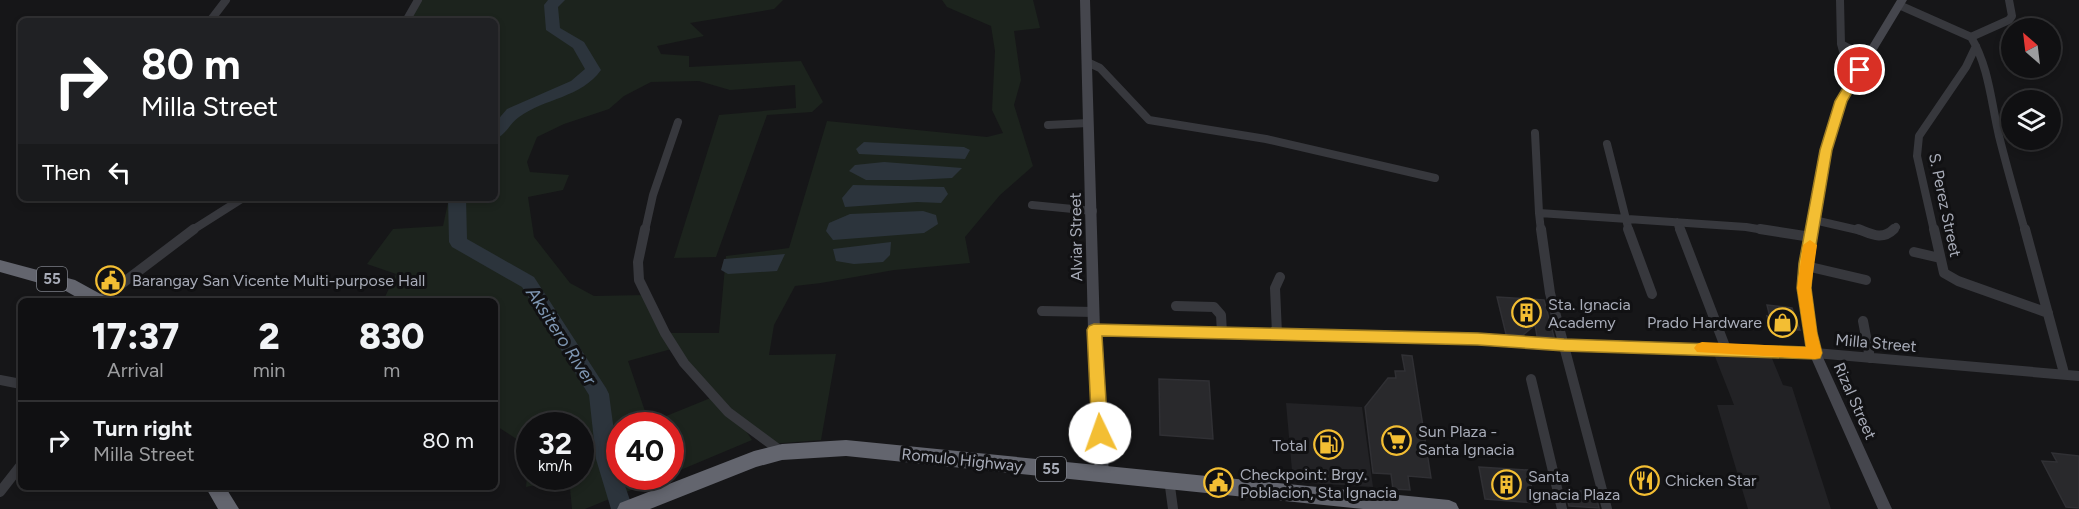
<!DOCTYPE html>
<html lang="en">
<head>
<meta charset="utf-8">
<style>
  :root { --surface:#101012; --page:#1e1e20; --text:#f1f3f6; --muted:#9c9d9f; --line:#303032 }
  body { margin:0; font-family:Figtree,sans-serif; background:var(--page); color:var(--text); height:100vh; display:flex; flex-direction:column; font-size:22px; white-space:nowrap }
  * { box-sizing:border-box; margin:0 }
  p { font-size:20px; color:var(--muted) }
  .icon { flex:none; width:33px; height:33px; fill:none; stroke:currentColor; stroke-width:2; stroke-linecap:round; stroke-linejoin:round }
  .map { position:relative; flex:1; overflow:hidden }
  .details { position:absolute; left:18px; top:298px; width:480px; height:192px; display:flex; flex-direction:column; background:var(--surface); border-radius:9px; box-shadow:0 3px 9px #0003,0 0 0 2px var(--line) }
  .details>* { flex:none }
  .guide { position:absolute; left:18px; top:18px; width:480px; height:183px; border-radius:9px; box-shadow:0 3px 9px #0003,0 0 0 2px var(--line); background:#202124; color:#fff; overflow:hidden }
  .needle { width:39px; rotate:332deg }
  .tools { position:absolute; left:2001px; top:18px; display:grid; gap:12px }
  .tools a { display:grid; place-items:center; width:60px; height:60px; border-radius:50%; background:var(--surface); box-shadow:0 3px 9px #0003,0 0 0 2px var(--line); font-size:30px }
  .speed { position:absolute; left:516px; top:412px; display:flex; gap:12px; font-size:30px; font-weight:700; text-align:center }
  .speed>* { display:grid; place-content:center; width:78px; height:78px; border-radius:50%; background:var(--surface); box-shadow:0 3px 9px #0003,0 0 0 2px var(--line); line-height:1 }
  .speed small { font-size:15px; font-weight:400 }
  .speed .limit { border:9px solid #d22; background:#fff; color:#111 }
  .pin { position:absolute; display:grid; place-items:center; width:51px; height:51px; color:#fff; margin:-26px; border:3px solid #fff; border-radius:50%; box-shadow:0 2px 6px #0007 }
  .me { position:absolute; width:66px; margin:-33px; rotate:357deg; stroke-linejoin:round; filter:drop-shadow(0 0 4px #0008) }
  .turn { display:flex; align-items:center; gap:21px; height:126px; padding:0 24px; font-size:27px }
  .turn .icon { width:78px; height:78px; stroke-width:2.5 }
  .turn b { display:block; font-size:42px; line-height:51px }
  .then { display:flex; align-items:center; height:57px; padding:0 24px; background:#0003; gap:12px; font-size:22px }
  .eta { display:flex; justify-content:space-evenly; align-items:center; height:102px; text-align:center }
  .eta b { font-size:36px; font-weight:800; line-height:42px }
  ul { padding:0; list-style:none }
  li { display:flex; align-items:center; gap:18px; height:78px; padding:0 24px; border-top:2px solid var(--line) }
  li div { flex:1 }
  li b { display:block; font-size:22px }
  li em { font-style:normal }
  .map>svg:first-child { display:block }
  .built { fill:#222225 }
  .green { fill:#1c231d; fill-rule:evenodd }
  .water { fill:#2c343c }
  .lines { fill:none; stroke-linecap:round; stroke-linejoin:round }
  .river { fill:#2c343c; fill-rule:evenodd }
  .building { fill:#29292c; stroke:#303034; stroke-width:1.5 }
  .street-far1 { stroke:#37383d; stroke-width:8 }
  .street { stroke:#37383d; stroke-width:10 }
  .secondary { fill:#45464d; fill-rule:evenodd }
  .highway { fill:#63656e; fill-rule:evenodd }
  .route { fill:#f3be33; stroke:#9e7c21; stroke-width:1.5 }
  .slow { fill:#f59e0b }
  .labels { text-anchor:middle; dominant-baseline:central; stroke-width:6; stroke-linejoin:round; paint-order:stroke }
  .shield { fill:#111113; stroke:#7b7e86; stroke-width:1.5 }
  .shield-label { font-size:15px; font-weight:bold; fill:#a8acb8 }
  .street-label { font-size:16px; fill:#a8acb8; stroke:#111113 }
  .poi-label { font-size:16px; fill:#a8acb8; stroke:#111113; text-anchor:start }
  .water-label { font-size:18px; font-style:italic; fill:#7f97b3; stroke:#111113 }
</style>
</head>
<body>
<div class="map">
<svg width="2079" height="509" viewBox="0 0 2079 509">
  <rect width="100%" height="100%" fill="#161618"/>
  <path class="built" d="M1714 354 1771 356 1783 385 1792 387 1831 509H1748L1717 405H1734Z
    M1286 403 1362 407 1373 487 1293 482Z"/>
  <path class="green" d="M418 0H783L774 9 690 23 704 36 657 46 661 54 689 56V67L801 61 823 102 812 112 767 115 716 257 674 258 719 115 796 108 795 85 730 90 699 81 651 82 624 96 609 109 564 124 537 137 527 162 530 172 569 175 563 190 528 197 534 237 570 283 594 296 645 295 665 333H719L726 256 789 248 827 121 987 137 1003 133 992 110 995 51 991 26 947 7 942 0H1033L1040 28 1014 31 1021 80 1014 105 1033 166 1000 195 965 237 970 263 894 270 821 283 795 286 774 325 769 355 836 354 821 440 771 444 740 422 752 440 671 474 670 426H620V477H663L585 509H572L569 478 526 487 529 456 530 477H580V426H530L529 447 495 425V302L383 301 396 274 367 264 393 229 443 226 449 198H495V21H424L409 16ZM675 348 713 397 649 423 628 361Z"/>
  <path class="water" d="M864 142 964 147 970 150 965 159 859 154 856 149Z
    M884 162 962 168 952 178 912 180H866L849 171 855 165Z
    M853 185 944 187 948 194 941 203 917 202 845 207 842 198Z
    M923 211 936 215 938 224 924 233 833 240 826 231 829 223 850 214Z
    M891 242 890 255 883 262 854 264 836 261 833 249Z
    M785 254 777 271 728 274 721 270 724 259Z"/>
  <g class="lines">
    <path class="river" d="M548 0H565L558 7 560 28 584 42 601 70C581 98 545 98 519 117 510 123 506 135 495 139V123L507 109 571 81 585 69 573 48 546 30 544 5Z
      M448 198H466L467 239 534 277 606 388 609 394 620 477H622L633 509H611L596 459 589 395 522 287 452 247 449 242Z"/>
  </g>
  <path class="building" d="M1497 297 1544 300 1554 337 1537 336 1535 325 1523 335 1506 334Z
    M1767 305 1792 308 1800 330 1782 328 1785 335 1773 334 1767 316 1770 317Z
    M1402 355 1412 356 1431 478 1408 476 1410 490 1393 489 1391 474 1373 473 1365 407 1388 378H1396L1395 371H1405Z
    M1159 379 1209 381 1213 439 1160 435Z
    M2052 453 2079 456V508L2066 507 2042 461 2057 462Z
    M1479 467 1528 470 1535 503 1485 499Z
    M1565 490 1595 492 1599 508 1569 506Z"/>
  <g class="lines">
    <path class="street-far1" d="M1840 0 1841 44 1867 58
      M1899 5 1971 37C1989 67 1991 102 1999 136 2007 168 2016 199 2025 231
      M210 21 226 0
      M406 21 418 0
      M1971 37 2009 20 2012 16 2009 0
      M1841 44 1852 83
      M1087 62 1100 68 1149 120 1266 139 1435 178
      M1048 125 1088 123
      M1535 133 1539 213 1746 227 1770 231
      M1607 144 1629 231
      M1032 205 1093 211
      M1539 213 1541 231
      M1814 220 1862 231
      M1677 222 1680 231
      M191 231 243 198
      M645 231 653 195 678 122
      M1892 231 1896 227
      M1934 231 1917 156 1919 136 1966 67 1976 46"/>
    <path class="street" d="M645 229 638 262 639 280 665 333 684 363 728 412 782 452
      M1541 229 1550 293 1607 509
      M1628 229 1652 294
      M1680 229 1726 349
      M1760 229 1811 237
      M1858 229C1871 234 1882 241 1894 229
      M1934 229 1944 273 1958 281 2048 313
      M2025 229 2064 373
      M1914 252 1940 258
      M1806 266 1866 280
      M99 301 194 229
      M1176 306 1214 307 1221 315 1222 333
      M1042 311 1094 312
      M1863 321 1870 358
      M1094 330 1478 339 1565 345 1815 353 2079 376
      M1277 334 1275 288 1280 277
      M1531 379 1562 509
      M0 380 21 384
      M1169 479 1173 509
      M0 492 21 465"/>
    <path class="secondary" d="M1080 0H1090L1100 330 1109 474 1107 478 1102 480 1097 478 1095 474 1088 330Z
      M1897 0H1907L1846 101 1832 150 1812 263 1810 288 1816 333 1821 353 1892 509H1878L1809 353 1804 333 1798 288 1800 263 1820 150 1836 101Z"/>
    <path class="highway" d="M0 260 75 280 106 297 108 302H85L64 290 0 272Z
      M846 440 1449 500 1456 503 1459 509H1363L846 456 782 460 756 467 650 509H617L620 503 754 451 782 444Z
      M206 488H226L239 509H218Z"/>
  </g>
  <path class="route" d="M1860 67 1865 70 1847 101 1832 150 1813 263 1811 288 1817 333 1822 353 1820 358 1815 359 1564 351 1478 345 1102 336 1108 433 1105 438 1100 440 1094 438 1092 433 1087 330 1089 326 1094 324 1478 333 1564 339 1806 347 1797 288 1799 263 1820 150 1835 101 1855 68Z"/>
  <path class="slow" d="M1810 240 1817 245 1811 288 1817 333 1822 353 1820 358 1815 359 1697 352 1694 348 1697 344 1702 342 1806 347 1797 288 1803 245Z"/>
  <defs>
    <symbol id="civic-ring" viewBox="-11 -11 22 22"><circle r="9.5" fill="#111113" stroke="#f3be33" stroke-width="1.5"/><path d="M-.6-6.5H3V-4.5H.6V-3L4-1V1h2V6H-6V1h2V-1L-.6-3ZM-1.2 2.5V6h2.4V2.5Z" fill="#f3be33"/></symbol>
    <symbol id="building-ring" viewBox="-11 -11 22 22"><circle r="9.5" fill="#111113" stroke="#f3be33" stroke-width="1.5"/><path d="M-4-6H4V6H1V3H-1V6H-4ZM-2.5-4.3h1.7v1.8h-1.7ZM.8-4.3h1.7v1.8H.8ZM-2.5-1h1.7V.8h-1.7ZM.8-1h1.7V.8H.8Z" fill="#f3be33"/></symbol>
    <symbol id="shop-ring" viewBox="-11 -11 22 22"><circle r="9.5" fill="#111113" stroke="#f3be33" stroke-width="1.5"/><path d="M-5-2.5h2.3a2.7 3.5 0 0 1 5.4 0H5L5.5 6h-11ZM-1.5-2.5h3a1.5 2.3 0 0 0-3 0Z" fill="#f3be33"/></symbol>
    <symbol id="supermarket-ring" viewBox="-11 -11 22 22"><circle r="9.5" fill="#111113" stroke="#f3be33" stroke-width="1.5"/><path d="M-6-5.5h2.5l.6 2H6L4.5 2H-2.5L-4.4-4H-6ZM-1.5 3.2a1.3 1.3 0 1 0 .1 0ZM3 3.2a1.3 1.3 0 1 0 .1 0Z" fill="#f3be33"/></symbol>
    <symbol id="fuel-ring" viewBox="-11 -11 22 22"><circle r="9.5" fill="#111113" stroke="#f3be33" stroke-width="1.5"/><path d="M-5.5-6h7V0h2V4h1.3V-2.5L3-4.5l.8-.8L6-3V5H2.5V1h-1V6h-7ZM-4.2-4.7v3.2H.2V-4.7Z" fill="#f3be33"/></symbol>
    <symbol id="restaurant-ring" viewBox="-11 -11 22 22"><circle r="9.5" fill="#111113" stroke="#f3be33" stroke-width="1.5"/><path d="M-5-6h1v4h1v-4h1v4h1v-4h1v5L-1.5 .5V6h-2V.5L-5-1ZM5-6V6H3V1.5H1.5Q1.5-4 5-6Z" fill="#f3be33"/></symbol>
  </defs>
  <g fill-rule="evenodd">
    <use href="#civic-ring" x="94" y="264" width="33" height="33"/>
    <use href="#building-ring" x="1510" y="296" width="33" height="33"/>
    <use href="#shop-ring" x="1766" y="306" width="33" height="33"/>
    <use href="#supermarket-ring" x="1380" y="424" width="33" height="33"/>
    <use href="#fuel-ring" x="1312" y="428" width="33" height="33"/>
    <use href="#restaurant-ring" x="1628" y="464" width="33" height="33"/>
    <use href="#civic-ring" x="1202" y="466" width="33" height="33"/>
    <use href="#building-ring" x="1490" y="468" width="33" height="33"/>
  </g>
  <g class="labels">
    <g class="shield">
      <rect x="37" y="267" width="30" height="24" rx="4.5"/>
      <rect x="1036" y="457" width="30" height="24" rx="4.5"/>
    </g>
    <g class="shield-label">
      <text x="52" y="279">55</text>
      <text x="1051" y="469">55</text>
    </g>
    <g class="street-label">
      <text transform="translate(1945 205) rotate(78)">S. Perez Street</text>
      <text transform="translate(1076 237) rotate(-91)">Alviar Street</text>
      <text transform="translate(1876 343) rotate(5)">Milla Street</text>
      <text transform="translate(1855 401) rotate(66)">Rizal Street</text>
      <text transform="translate(962 460) rotate(6)">Romulo Highway</text>
    </g>
    <g class="poi-label">
      <text x="132" y="280">Barangay San Vicente Multi-purpose Hall</text>
      <text x="1548" y="304">Sta. Ignacia<tspan x="1548" dy="18">Academy</tspan></text>
      <text x="1762" y="322" text-anchor="end">Prado Hardware</text>
      <text x="1418" y="431">Sun Plaza -<tspan x="1418" dy="18">Santa Ignacia</tspan></text>
      <text x="1307" y="445" text-anchor="end">Total</text>
      <text x="1240" y="474">Checkpoint: Brgy.<tspan x="1240" dy="18">Poblacion, Sta Ignacia</tspan></text>
      <text x="1528" y="476">Santa<tspan x="1528" dy="18">Ignacia Plaza</tspan></text>
      <text x="1665" y="480">Chicken Star</text>
    </g>
    <g class="water-label">
      <text transform="translate(561 336) rotate(57)">Aksitero River</text>
    </g>
  </g>
</svg>
<div class="tools">
<a><svg class="needle" viewBox="-14 -14 28 28"><path d="M0-13l5 13h-10z" fill="#e53935"/><path d="M0 13l5-13h-10z" fill="#9c9d9f"/></svg></a>
<a><svg class="icon" aria-label="layers" viewBox="0 0 24 24"><path d="M12 4l9 5-9 5-9-5zM3 14l9 5 9-5"/></svg></a>
</div>
<div class="speed"><div>32<small>km/h</small></div><div class="limit">40</div></div>
<div class="pin" style="left:1860px;top:70px;background:#d93025"><svg class="icon" aria-label="arrive" viewBox="0 0 24 24"><path d="M6 21V4h12l-3 4 3 4H6"/></svg></div>
<svg class="me" style="left:1100px;top:433px" viewBox="-20 -20 40 40"><circle r="19" fill="#fff"/><path d="M0-13L10 11 0 6-10 11z" fill="#f3be33"/></svg>
<div class="guide">
<div class="turn"><svg class="icon" aria-label="right" viewBox="0 0 24 24"><path d="M7 20v-9h11M14 6l5 5-5 5"/></svg><div><b>80 m</b>Milla Street</div></div>
<div class="then">Then<svg class="icon" aria-label="left" viewBox="0 0 24 24"><path d="M17 20v-9H6M10 6l-5 5 5 5"/></svg></div>
</div>
<section class="details">
<div class="eta">
<div><b>17:37</b><p>Arrival</p></div>
<div><b>2</b><p>min</p></div>
<div><b>830</b><p>m</p></div>
</div>
<ul>
<li><svg class="icon" aria-label="right" viewBox="0 0 24 24"><path d="M7 20v-9h11M14 6l5 5-5 5"/></svg><div><b>Turn right</b><p>Milla Street</p></div><em>80 m</em></li>
</ul>
</section>
</div>
</body>
</html>
